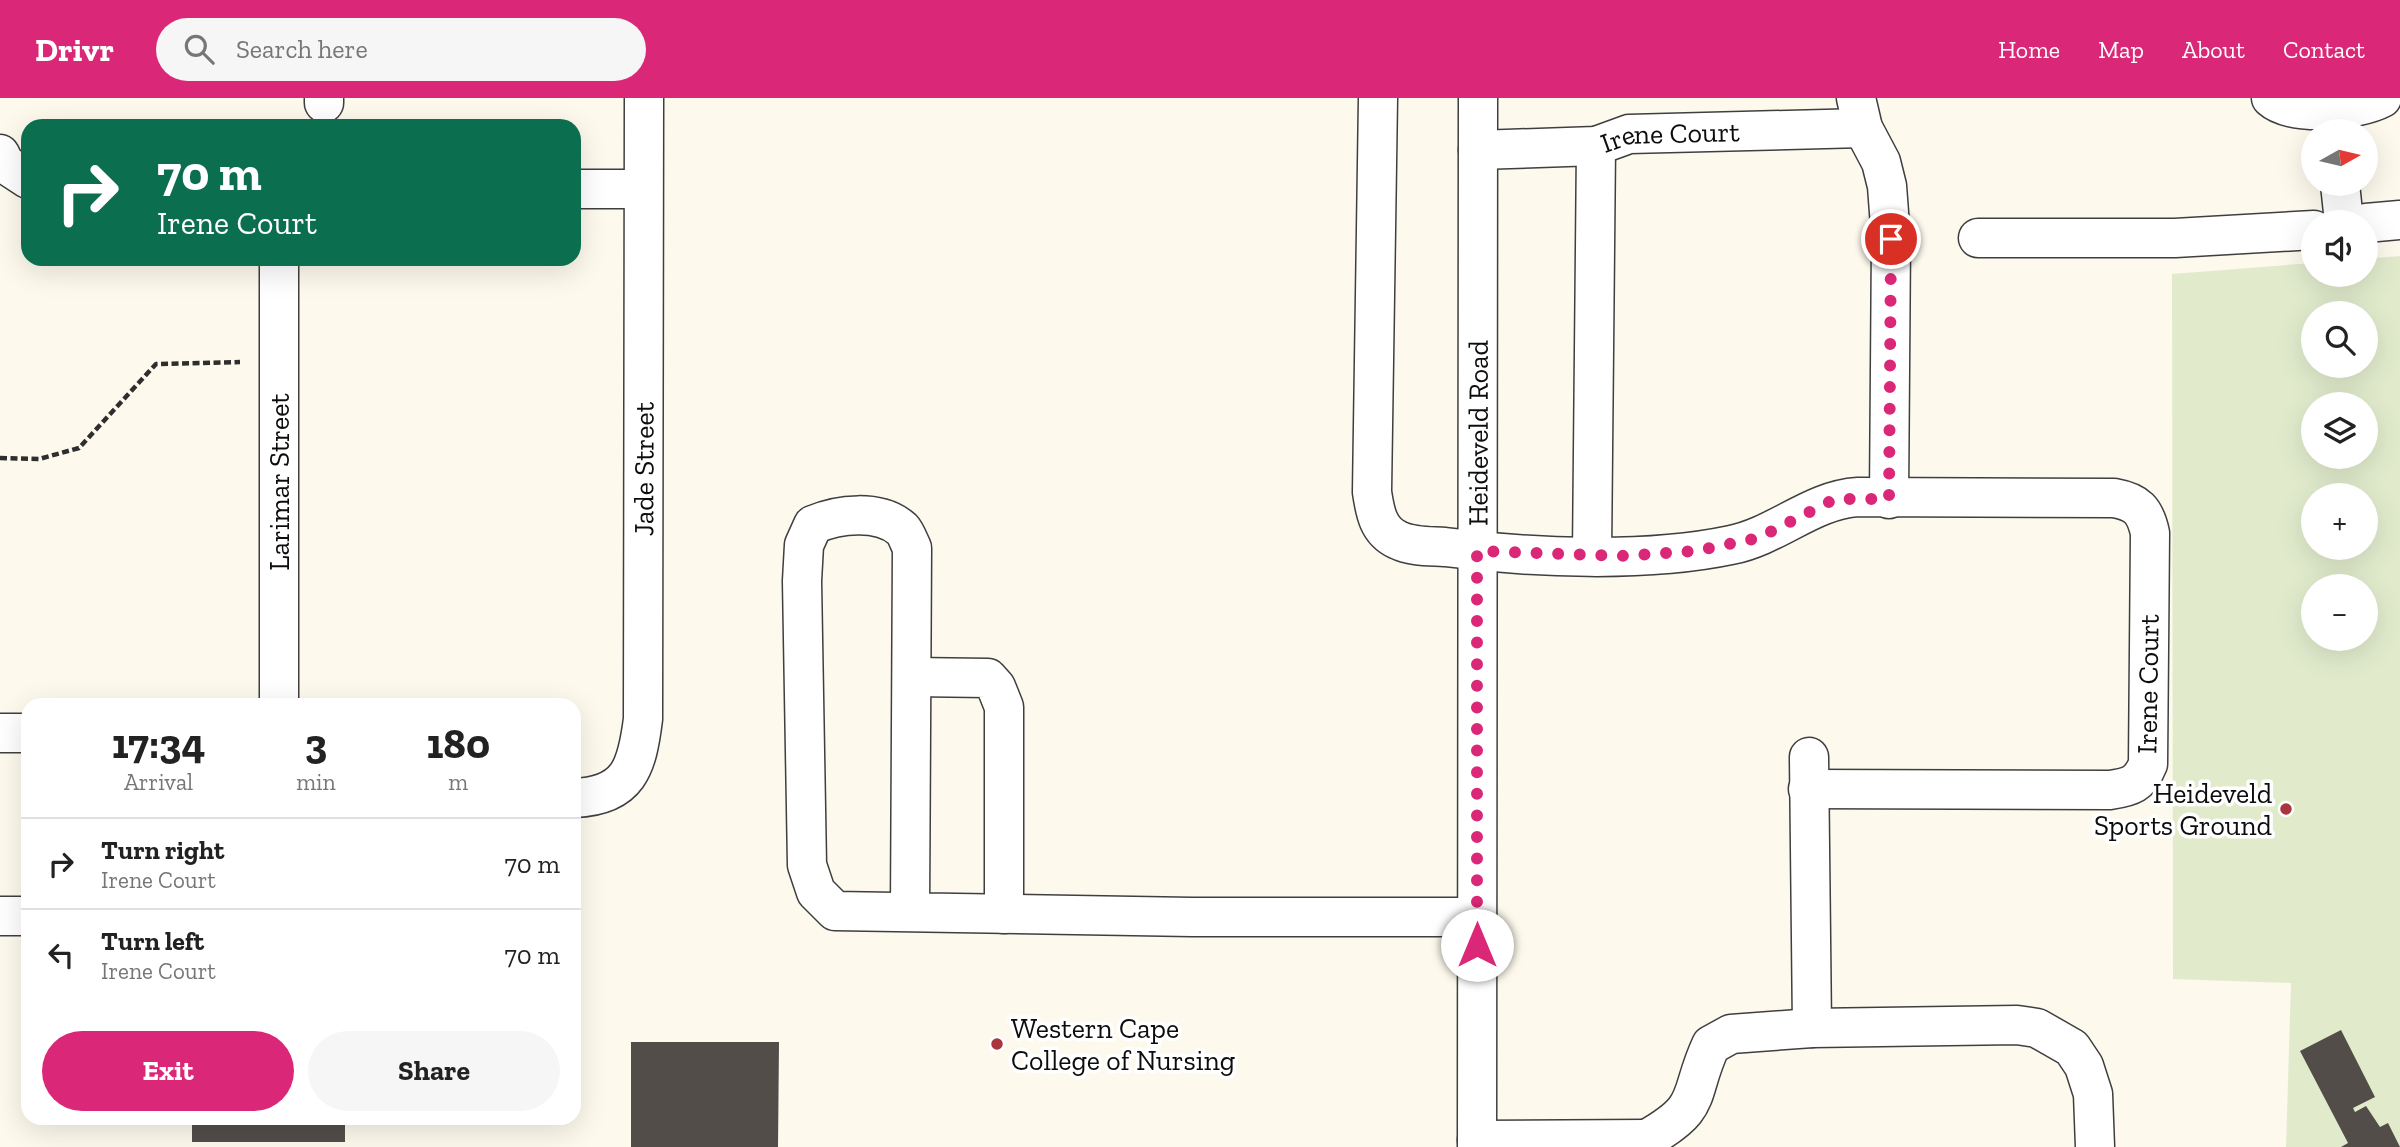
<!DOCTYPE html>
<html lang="en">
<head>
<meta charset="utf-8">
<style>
  :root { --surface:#fff; --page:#f6f6f6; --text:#222; --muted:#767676; --line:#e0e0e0; --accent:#db2777 }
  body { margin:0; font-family:"Zilla Slab",serif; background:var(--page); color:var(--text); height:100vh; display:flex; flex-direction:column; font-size:26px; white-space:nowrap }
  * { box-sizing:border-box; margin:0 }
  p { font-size:23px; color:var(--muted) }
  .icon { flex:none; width:38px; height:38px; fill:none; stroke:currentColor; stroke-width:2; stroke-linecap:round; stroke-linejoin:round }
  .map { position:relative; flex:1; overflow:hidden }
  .sheet { position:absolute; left:21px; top:600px; width:560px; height:427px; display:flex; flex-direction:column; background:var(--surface); border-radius:21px; box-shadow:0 7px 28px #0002 }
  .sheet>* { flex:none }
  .banner { position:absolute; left:21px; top:21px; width:560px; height:147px; border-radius:21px; box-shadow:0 7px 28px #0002; background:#0b6e4f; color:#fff; overflow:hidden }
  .needle { width:46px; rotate:82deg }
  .controls { position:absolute; left:2301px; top:21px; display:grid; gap:14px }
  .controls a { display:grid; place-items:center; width:77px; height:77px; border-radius:50%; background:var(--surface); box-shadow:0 7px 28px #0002; font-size:35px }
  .pin { position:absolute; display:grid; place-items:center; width:60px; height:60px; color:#fff; margin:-30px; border:4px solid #fff; border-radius:50%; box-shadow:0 2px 7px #0007 }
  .me { position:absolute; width:77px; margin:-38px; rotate:0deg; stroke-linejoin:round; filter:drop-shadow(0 0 5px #0008) }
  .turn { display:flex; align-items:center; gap:24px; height:147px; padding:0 21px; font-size:32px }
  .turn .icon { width:91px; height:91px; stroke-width:2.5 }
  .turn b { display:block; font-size:49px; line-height:60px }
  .eta { display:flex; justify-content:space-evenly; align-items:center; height:119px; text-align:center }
  .eta b { font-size:42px; font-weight:800; line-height:49px }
  .cta { display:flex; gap:14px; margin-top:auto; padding:14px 21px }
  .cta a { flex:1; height:80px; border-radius:42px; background:var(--accent); color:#fff; font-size:28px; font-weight:800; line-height:80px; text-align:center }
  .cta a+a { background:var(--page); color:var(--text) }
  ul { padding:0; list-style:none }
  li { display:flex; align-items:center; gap:21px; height:91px; padding:0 21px; border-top:2px solid var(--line) }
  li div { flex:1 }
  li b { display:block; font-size:26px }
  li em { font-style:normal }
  header { display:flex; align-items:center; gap:42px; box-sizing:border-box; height:98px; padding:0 35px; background:var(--accent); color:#fff }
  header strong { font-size:33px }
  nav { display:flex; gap:38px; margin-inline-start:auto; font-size:24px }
  .search { width:490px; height:63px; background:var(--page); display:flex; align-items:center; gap:18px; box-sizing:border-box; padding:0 24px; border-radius:38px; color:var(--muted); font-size:26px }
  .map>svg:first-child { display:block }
  .pitch { fill:#e1ebcc; fill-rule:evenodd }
  .building { fill:#534d4a }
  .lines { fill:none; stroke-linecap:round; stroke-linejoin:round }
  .minor-casing { stroke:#3f3f3f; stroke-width:41 }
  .path { stroke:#2e2e2e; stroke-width:4.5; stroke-dasharray:7 3.5; stroke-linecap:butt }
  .minor { stroke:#fff; stroke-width:38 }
  .route { stroke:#db2777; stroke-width:12; stroke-dasharray:0 21.6 }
  .poi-dot { fill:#a9363d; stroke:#fff; stroke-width:2.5 }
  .labels { text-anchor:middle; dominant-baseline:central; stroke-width:7; stroke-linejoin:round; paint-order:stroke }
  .street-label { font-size:28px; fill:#0c0c0c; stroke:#fff }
  .poi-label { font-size:28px; fill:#0c0c0c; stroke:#fff; text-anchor:end }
</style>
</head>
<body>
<header>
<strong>Drivr</strong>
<div class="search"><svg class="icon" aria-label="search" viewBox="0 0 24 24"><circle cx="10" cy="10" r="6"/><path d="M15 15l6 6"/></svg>Search here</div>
<nav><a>Home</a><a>Map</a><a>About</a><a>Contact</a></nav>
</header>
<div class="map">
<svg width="2400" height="1049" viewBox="0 0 2400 1049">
  <rect width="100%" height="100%" fill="#fdf9ed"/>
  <path class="pitch" d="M2400 158V1049H2286L2291 885 2173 881 2172 176 2313 165 2314 177H2366V161ZM2314 215H2366V268H2314ZM2314 306H2366V359H2314ZM2314 397H2366V450H2314ZM2314 488H2366V541H2314Z"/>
  <path class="building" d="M2341 932 2375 999 2353 1010 2355 1014 2366 1008 2380 1029 2388 1025 2400 1049H2341L2348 1045 2300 953Z
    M631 944H779L778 1049H631Z
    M192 1020H345V1044H192Z"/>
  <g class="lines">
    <defs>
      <g id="minor">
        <path d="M324 0V5"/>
        <path d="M1378 0 1372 394C1375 414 1378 433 1398 442 1412 449 1431 448 1445 449 1532 460 1646 465 1731 447 1777 438 1811 402 1858 399L2114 400C2137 404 2145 412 2150 435L2148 666C2140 686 2131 689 2110 692L1808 691"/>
        <path d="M1856 0 1863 30 1881 64 1887 88 1891 141 1889 401"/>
        <path d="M2271 0C2292 19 2358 13 2382 0"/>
        <path id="s1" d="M1478 52 1596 48 1629 36 1863 30"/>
        <path d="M0 56 5 66 28 81"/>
        <path d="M2340 86 2344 124"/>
        <path d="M574 91H643"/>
        <path d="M2366 125 2400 122"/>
        <path d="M1978 140H2175L2314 132"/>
        <path d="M1592 457 1596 48"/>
        <path d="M912 579 988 580 996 589 1004 609V816"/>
        <path d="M279 607V161"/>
        <path d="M0 635H28"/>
        <path d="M1809 659 1812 930"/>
        <path id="s2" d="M574 700C629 698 637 669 643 621L644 0"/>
        <path d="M910 813 912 450C909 444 906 435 902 431 879 411 838 416 813 427L804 447 802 483 807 767 816 794 835 813 1192 819H1477"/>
        <path d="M0 818H28"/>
        <path d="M1647 1041C1705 1008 1687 999 1711 947L1731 936 1812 930 2017 927 2037 930 2072 950 2084 968 2093 996 2095 1049"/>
        <path d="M1477 1042 1647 1041 1648 1049"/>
        <path id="s3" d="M1477 1049 1478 0"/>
      </g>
    </defs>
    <use href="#minor" class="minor-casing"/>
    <path class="path" d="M0 360 39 361 79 350 156 266 240 264"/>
    <use href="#minor" class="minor"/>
  </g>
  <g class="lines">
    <path class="route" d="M1477 847V453L1621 458 1696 453 1758 440 1835 401H1889L1891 141"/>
  </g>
  <g class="poi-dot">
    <circle cx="2286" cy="711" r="7"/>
    <circle cx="997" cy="946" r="7"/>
  </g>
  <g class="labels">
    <g class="street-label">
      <text stroke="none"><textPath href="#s1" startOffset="194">Irene Court</textPath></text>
      <text stroke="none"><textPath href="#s3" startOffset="714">Heideveld Road</textPath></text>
      <text stroke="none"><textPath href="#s2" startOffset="369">Jade Street</textPath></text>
      <text transform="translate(279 384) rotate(-90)">Larimar Street</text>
      <text transform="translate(2148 586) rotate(-89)">Irene Court</text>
    </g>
    <g class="poi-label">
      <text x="2272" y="695">Heideveld<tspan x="2272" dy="32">Sports Ground</tspan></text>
      <text x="1011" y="930" text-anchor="start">Western Cape<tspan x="1011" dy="32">College of Nursing</tspan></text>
    </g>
  </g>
</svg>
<div class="controls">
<a><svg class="needle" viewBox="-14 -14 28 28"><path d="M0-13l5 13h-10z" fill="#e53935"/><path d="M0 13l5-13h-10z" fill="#767676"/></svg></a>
<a><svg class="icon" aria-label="sound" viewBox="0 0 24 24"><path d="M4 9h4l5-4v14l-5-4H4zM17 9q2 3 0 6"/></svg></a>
<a><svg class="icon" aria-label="search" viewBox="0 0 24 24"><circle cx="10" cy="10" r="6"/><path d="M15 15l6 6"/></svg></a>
<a><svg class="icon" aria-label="layers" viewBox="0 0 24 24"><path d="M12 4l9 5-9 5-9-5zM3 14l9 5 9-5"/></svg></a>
<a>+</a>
<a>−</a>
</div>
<div class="pin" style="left:1891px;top:141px;background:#d93025"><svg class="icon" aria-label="arrive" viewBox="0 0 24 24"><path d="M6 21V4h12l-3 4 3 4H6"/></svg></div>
<svg class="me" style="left:1477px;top:847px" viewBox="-20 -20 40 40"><circle r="19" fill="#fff"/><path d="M0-13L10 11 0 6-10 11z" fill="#db2777"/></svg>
<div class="banner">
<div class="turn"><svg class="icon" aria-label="right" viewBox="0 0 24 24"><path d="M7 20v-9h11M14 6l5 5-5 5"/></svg><div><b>70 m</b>Irene Court</div></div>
</div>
<section class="sheet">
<div class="eta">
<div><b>17:34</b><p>Arrival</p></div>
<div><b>3</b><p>min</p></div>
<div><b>180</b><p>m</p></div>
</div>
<ul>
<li><svg class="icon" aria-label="right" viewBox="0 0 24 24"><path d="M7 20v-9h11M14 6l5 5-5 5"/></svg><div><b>Turn right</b><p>Irene Court</p></div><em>70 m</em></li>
<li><svg class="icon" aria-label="left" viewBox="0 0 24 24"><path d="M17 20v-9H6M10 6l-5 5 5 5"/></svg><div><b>Turn left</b><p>Irene Court</p></div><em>70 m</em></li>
</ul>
<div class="cta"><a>Exit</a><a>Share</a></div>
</section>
</div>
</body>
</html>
